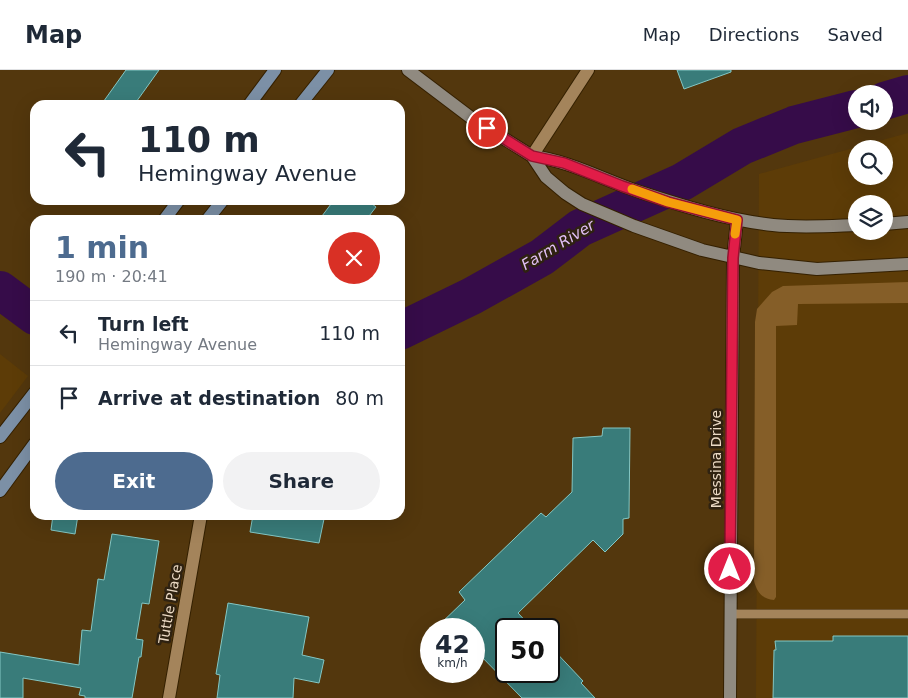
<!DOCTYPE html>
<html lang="en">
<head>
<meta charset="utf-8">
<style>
  :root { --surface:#fff; --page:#f2f2f3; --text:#1f2937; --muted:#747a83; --line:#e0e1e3; --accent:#4d6b8f }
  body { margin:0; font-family:"DejaVu Sans",sans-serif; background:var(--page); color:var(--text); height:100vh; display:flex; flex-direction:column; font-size:19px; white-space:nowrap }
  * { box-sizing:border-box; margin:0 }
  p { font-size:16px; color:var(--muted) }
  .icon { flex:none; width:28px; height:28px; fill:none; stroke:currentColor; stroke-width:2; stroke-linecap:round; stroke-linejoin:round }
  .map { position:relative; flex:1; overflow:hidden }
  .sheet { position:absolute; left:30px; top:145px; width:375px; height:305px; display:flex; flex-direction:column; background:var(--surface); border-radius:15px; box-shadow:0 5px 20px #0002 }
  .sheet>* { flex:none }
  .guide { position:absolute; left:30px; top:30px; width:375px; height:105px; border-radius:15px; box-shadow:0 5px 20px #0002; background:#fff; color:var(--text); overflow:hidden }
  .fabs { position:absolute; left:848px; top:15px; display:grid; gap:10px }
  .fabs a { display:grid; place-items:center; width:45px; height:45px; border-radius:50%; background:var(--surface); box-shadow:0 5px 20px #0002; font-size:25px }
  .speed { position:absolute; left:420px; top:548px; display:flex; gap:10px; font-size:25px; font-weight:700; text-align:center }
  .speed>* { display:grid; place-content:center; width:65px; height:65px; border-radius:50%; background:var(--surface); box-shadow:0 5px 20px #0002; line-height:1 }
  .speed small { font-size:12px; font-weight:400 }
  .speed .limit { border:2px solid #111; border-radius:8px; background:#fff; color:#111 }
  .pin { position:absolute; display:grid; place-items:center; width:42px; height:42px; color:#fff; margin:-21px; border:2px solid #fff; border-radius:50%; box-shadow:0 1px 5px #0007 }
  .me { position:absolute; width:55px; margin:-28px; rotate:0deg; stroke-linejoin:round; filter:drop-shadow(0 0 4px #0008) }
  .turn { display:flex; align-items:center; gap:18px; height:105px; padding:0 25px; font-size:22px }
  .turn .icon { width:65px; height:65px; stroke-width:2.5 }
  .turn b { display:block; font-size:35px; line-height:42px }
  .round { display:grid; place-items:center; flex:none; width:52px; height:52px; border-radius:26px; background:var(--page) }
  .headline { display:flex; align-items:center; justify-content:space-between; height:85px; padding:0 25px }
  h1 { font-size:30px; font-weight:700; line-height:38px; color:var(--accent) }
  .action { display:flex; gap:10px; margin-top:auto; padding:10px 25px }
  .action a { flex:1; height:58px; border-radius:30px; background:var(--accent); color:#fff; font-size:20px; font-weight:700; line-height:58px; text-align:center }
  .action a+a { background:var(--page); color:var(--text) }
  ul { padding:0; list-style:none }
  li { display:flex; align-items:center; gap:15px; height:65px; padding:0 25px; border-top:1px solid var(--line) }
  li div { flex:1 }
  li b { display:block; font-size:19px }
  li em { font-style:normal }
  header { display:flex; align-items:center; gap:30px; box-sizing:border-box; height:70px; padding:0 25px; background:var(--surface); border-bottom:1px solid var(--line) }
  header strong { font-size:24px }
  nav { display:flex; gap:28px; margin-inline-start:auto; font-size:18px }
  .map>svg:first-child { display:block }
  .built { fill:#5d3c07; fill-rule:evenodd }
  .green { fill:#855e28 }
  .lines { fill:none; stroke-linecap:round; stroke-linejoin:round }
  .river { stroke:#360c49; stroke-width:38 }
  .building { fill:#397c7a; stroke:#84c7c4 }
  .lane-casing { stroke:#342001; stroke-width:10 }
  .street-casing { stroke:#342001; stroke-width:14 }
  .secondary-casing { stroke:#342001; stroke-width:14 }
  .primary-casing { stroke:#342001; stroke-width:14 }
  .lane { stroke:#a4845b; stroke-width:9 }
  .street { stroke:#a4845b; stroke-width:12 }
  .secondary { stroke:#908a80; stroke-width:12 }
  .primary { stroke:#7c90a6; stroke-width:12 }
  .route-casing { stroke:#92132f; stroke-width:12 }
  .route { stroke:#e11d48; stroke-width:9 }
  .slow { stroke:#f59e0b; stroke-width:9 }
  .labels { text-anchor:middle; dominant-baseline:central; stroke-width:5; stroke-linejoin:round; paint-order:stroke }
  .street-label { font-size:14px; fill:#ecdac5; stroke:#2f2211 }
  .water-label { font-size:15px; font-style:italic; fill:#e1bff5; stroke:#2f2211 }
</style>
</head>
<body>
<header>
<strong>Map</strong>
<nav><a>Map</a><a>Directions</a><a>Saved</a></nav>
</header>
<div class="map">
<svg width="908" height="628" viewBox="0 0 908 628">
  <rect width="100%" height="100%" fill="#53370d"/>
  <path class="built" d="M908 63V628H756L759 104ZM856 79H884V106H856ZM856 134H884V161H856Z
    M0 284 28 306 0 343Z"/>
  <path class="green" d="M908 212V233L798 234 797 255 776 256V527L774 530C762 529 757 522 754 511L755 252 757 239 772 222 783 216Z"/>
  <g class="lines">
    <path class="river" d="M884 31 908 24
      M0 220 35 246
      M400 261 472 226 542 187 580 158 682 112 742 76 794 55 856 39"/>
  </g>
  <path class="building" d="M126 0H159L134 35H101Z
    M677 0H731V2L684 19Z
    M334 130H367L376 137 366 150H319Z
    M603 358H630L629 448 623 449V464L605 482 593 470 518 543 533 559H506V601H549V575L583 611 581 613 595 628H522L474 579V559H435L465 530 459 522 541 443 546 447 572 422 573 368 602 366Z
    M53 445H78L75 464 51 460Z
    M253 445H304L324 449 319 473 250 462Z
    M112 464 159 471 149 534 142 533 136 569 143 570 141 587H139L132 628H85V626L79 625 81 618 23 608V628H0V582L79 595 82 560 91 561 98 509 104 510Z
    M228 533 309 547 302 585 324 590 319 613 294 608 293 628H217L220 605 216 604Z
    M833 566H908V628H773L774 580H776L775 571H833Z"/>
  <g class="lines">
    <defs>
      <path id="lane" d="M730 544H908"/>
      <path id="street" d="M532 86 588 0
        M169 628 201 445"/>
      <path id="secondary" d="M408 0 474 50 532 86 546 107 565 123 582 134 634 156 702 180 759 193 817 199 908 194
        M532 86C570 91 604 110 640 122 683 136 727 150 773 155 800 158 829 156 856 155
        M884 154 908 152
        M730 628 733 188 737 150"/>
      <path id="primary" d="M249 35 275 0
        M300 35 328 0
        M164 150 179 130
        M207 150 223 130
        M0 367 35 322
        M0 421 35 373"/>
    </defs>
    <use href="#lane" class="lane-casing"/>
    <use href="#street" class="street-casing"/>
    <use href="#secondary" class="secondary-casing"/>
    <use href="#primary" class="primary-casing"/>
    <use href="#lane" class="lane"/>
    <use href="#street" class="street"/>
    <use href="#secondary" class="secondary"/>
    <use href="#primary" class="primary"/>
  </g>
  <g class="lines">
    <defs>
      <path id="route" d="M487 58 532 86 564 93 622 116 668 132 737 150 733 188 730 499"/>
    </defs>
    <use href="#route" class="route-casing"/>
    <use href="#route" class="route"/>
    <path class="slow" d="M632 119 668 132 737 150 735 164"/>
  </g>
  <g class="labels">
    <g class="street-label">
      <text transform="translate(716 389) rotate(-90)">Messina Drive</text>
      <text transform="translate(170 534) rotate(-80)">Tuttle Place</text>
    </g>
    <g class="water-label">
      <text transform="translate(558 175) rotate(-31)">Farm River</text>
    </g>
  </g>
</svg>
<div class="fabs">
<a><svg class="icon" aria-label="sound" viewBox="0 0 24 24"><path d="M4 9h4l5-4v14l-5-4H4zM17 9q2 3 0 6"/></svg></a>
<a><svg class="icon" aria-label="search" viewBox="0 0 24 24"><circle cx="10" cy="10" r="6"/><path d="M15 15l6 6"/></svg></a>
<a><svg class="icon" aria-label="layers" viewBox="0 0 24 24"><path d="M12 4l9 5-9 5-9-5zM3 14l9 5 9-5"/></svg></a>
</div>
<div class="speed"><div>42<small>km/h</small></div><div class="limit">50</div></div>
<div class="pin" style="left:487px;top:58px;background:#d93025"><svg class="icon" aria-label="arrive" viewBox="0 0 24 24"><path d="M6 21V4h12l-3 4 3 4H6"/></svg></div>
<svg class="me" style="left:730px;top:499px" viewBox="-20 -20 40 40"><circle r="17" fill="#e11d48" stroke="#fff" stroke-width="3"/><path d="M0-11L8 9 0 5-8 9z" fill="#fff"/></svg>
<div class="guide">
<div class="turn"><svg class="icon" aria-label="left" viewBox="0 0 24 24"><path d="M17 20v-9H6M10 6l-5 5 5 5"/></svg><div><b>110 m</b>Hemingway Avenue</div></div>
</div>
<section class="sheet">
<div class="headline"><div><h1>1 min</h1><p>190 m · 20:41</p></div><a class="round" style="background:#d93025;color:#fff"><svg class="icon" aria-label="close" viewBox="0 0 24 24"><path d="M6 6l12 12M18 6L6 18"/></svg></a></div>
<ul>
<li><svg class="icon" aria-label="left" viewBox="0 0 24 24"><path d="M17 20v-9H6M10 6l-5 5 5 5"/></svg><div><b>Turn left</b><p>Hemingway Avenue</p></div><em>110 m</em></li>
<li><svg class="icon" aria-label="arrive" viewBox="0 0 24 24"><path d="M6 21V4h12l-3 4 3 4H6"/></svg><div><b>Arrive at destination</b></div><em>80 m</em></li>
</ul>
<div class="action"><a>Exit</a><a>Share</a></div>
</section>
</div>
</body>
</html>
